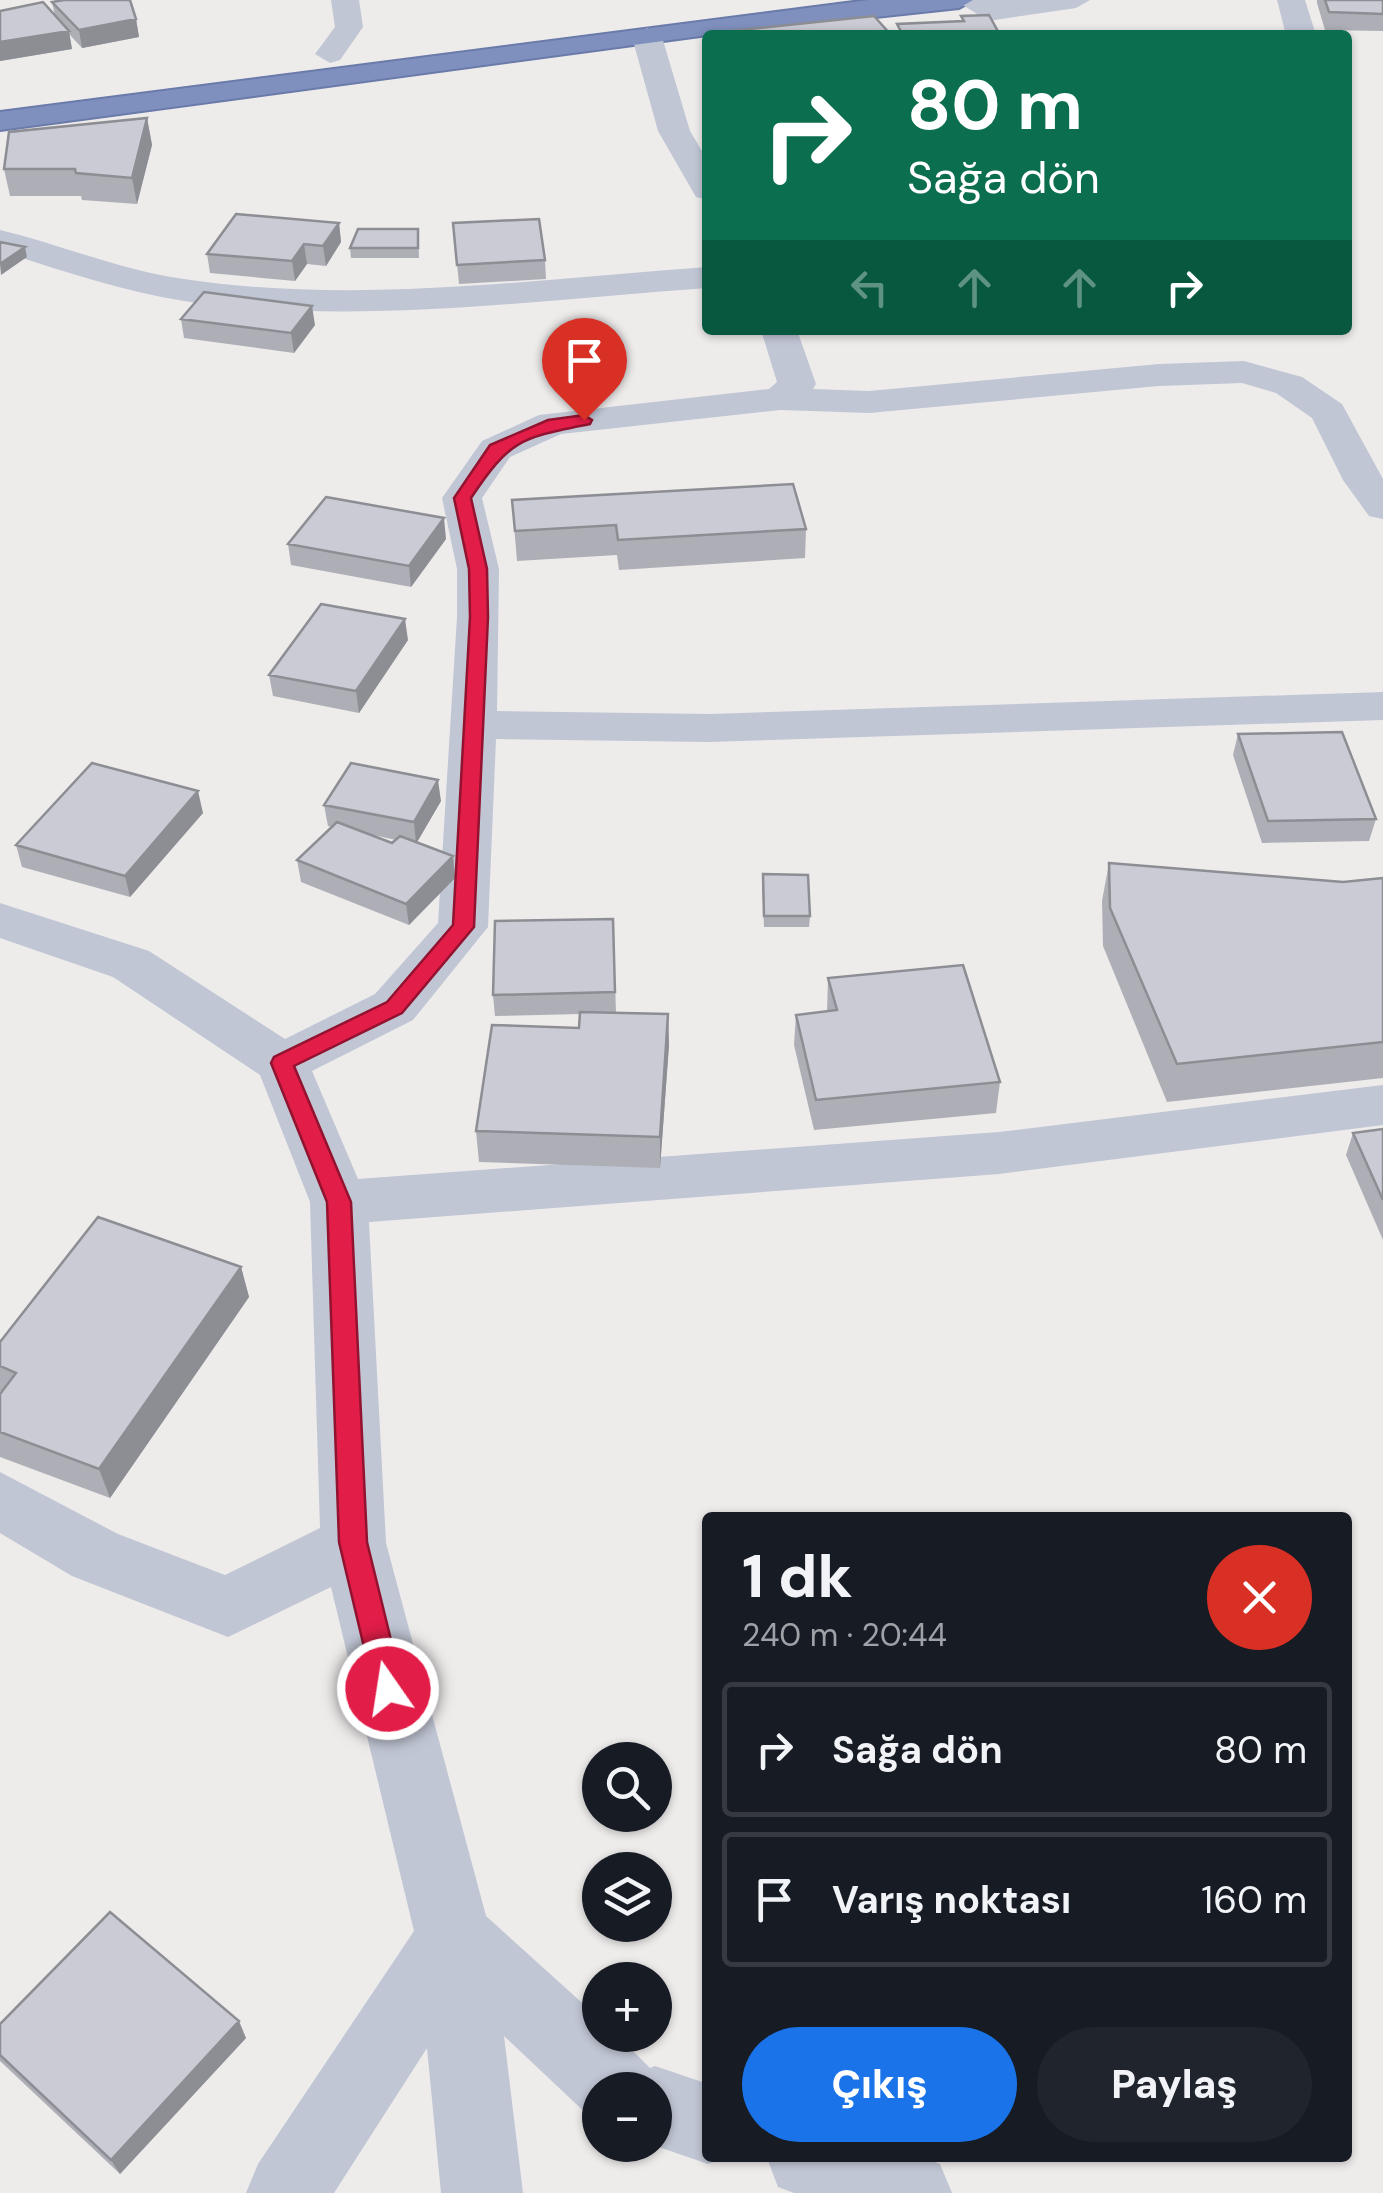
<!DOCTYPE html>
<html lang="tr">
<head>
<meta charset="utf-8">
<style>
  :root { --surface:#171b24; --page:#20242c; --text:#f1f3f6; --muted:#9ea1a6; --line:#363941; --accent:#1a73e8 }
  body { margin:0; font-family:"DM Sans",sans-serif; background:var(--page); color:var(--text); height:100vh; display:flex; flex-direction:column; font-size:38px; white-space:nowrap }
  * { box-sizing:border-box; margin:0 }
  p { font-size:32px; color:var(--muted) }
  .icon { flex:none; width:55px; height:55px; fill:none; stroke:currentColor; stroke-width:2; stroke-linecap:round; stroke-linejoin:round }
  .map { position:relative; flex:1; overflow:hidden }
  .side { position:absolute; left:702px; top:1512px; width:650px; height:650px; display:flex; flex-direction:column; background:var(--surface); border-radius:10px; box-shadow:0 2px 8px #0004 }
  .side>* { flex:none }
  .banner { position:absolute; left:702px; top:30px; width:650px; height:305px; border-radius:10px; box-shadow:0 2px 8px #0004; background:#0b6e4f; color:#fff; overflow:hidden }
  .buttons { position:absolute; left:582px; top:1742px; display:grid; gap:20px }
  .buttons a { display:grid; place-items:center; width:90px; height:90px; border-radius:50%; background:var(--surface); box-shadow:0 2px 8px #0004; font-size:50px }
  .pin { position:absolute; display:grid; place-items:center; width:85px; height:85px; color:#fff; margin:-102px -42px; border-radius:50% 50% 50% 0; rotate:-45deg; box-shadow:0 0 10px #0007 }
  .pin .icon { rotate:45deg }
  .me { position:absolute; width:110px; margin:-55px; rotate:347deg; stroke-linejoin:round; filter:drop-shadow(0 0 8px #0008) }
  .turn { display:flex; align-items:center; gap:35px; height:210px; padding:0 40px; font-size:45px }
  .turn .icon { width:130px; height:130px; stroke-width:2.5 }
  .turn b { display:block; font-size:70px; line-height:85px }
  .lanes { display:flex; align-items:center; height:95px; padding:0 40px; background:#0003; justify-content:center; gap:50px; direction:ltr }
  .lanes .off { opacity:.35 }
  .round { display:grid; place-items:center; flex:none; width:105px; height:105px; border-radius:52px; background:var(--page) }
  .summary { display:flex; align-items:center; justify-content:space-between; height:170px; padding:0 40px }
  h1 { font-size:60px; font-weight:800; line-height:75px }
  .button { display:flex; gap:20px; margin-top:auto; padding:20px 40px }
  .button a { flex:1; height:115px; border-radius:60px; background:var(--accent); color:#fff; font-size:40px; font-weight:800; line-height:115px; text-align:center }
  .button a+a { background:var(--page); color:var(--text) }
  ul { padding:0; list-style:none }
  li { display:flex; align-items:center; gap:30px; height:135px; margin:0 20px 15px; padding:0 20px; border:5px solid var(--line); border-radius:10px }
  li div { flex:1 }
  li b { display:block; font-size:38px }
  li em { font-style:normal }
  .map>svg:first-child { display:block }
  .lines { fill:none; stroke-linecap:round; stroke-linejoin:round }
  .highway-casing { stroke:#6a7baa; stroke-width:4 }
  .street { fill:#c0c6d4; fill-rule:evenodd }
  .highway { fill:#7f90be; fill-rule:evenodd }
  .wall { fill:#aeafb6; fill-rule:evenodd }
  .shaded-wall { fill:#8d8e94 }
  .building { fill:#cacbd4; stroke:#8d8e94; stroke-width:2.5 }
  .route { fill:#e11d48; stroke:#92132f; stroke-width:2.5 }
</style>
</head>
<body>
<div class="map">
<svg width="1383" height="2193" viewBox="0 0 1383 2193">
  <rect width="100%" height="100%" fill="#eeebeb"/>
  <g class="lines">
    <defs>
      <path id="highway" d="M869 0H973L959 8 708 35 0 130V112Z"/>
    </defs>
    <use href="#highway" class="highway-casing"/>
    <path class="street" d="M331 0H359L363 27 340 60 330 63 315 54 335 27Z
      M955 0H1090L1076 8 988 21Z
      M1277 0H1305L1316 35H1286Z
      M647 28 662 37 690 131 708 161V200L696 197 658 131 632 37Z
      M0 230C62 245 120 270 184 279 357 305 534 279 708 267V288C534 300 357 326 184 301 121 291 60 270 0 251Z
      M761 330H797L816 384 813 389 869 391 1159 364 1244 361 1302 377 1342 404 1383 479V519L1369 516 1343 480 1312 418 1276 393 1242 383 1159 386 869 413 780 410 561 434 510 457 482 498 499 569 497 711 709 714 1383 692V720L709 742 496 739 488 927 413 1020 312 1071 358 1179 999 1132 1383 1085V1125L999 1174 369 1222 386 1543 486 1916 600 2019V2035H617L650 2068 655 2066 708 2084V2158H724L708 2164 653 2145 655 2090H600V2122L591 2118 504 2036 523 2193H441L427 2048 334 2193H246L258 2164 414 1931 331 1587 228 1637 72 1576 0 1533V1472L118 1534 225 1575 320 1528 310 1202 260 1075 113 977 0 938V903L149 951 285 1039 375 994 438 923 457 617V569L442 498 482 441 539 415 769 389 777 382Z
      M767 2158H924L940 2164 952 2193H794L778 2187Z"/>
    <use href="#highway" class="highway"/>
  </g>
  <path class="wall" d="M1317 0H1383V31L1325 30 1317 3Z
    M52 2 136 19 139 37 82 48 69 34 72 49 0 61V11L55 16Z
    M147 118 152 145 137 204 82 200 81 196H10L4 169Z
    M339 223 341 242 326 266 307 264 295 281 210 273 207 254Z
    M453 223 545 260 546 279 459 284Z
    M418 229 419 258H351L350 248Z
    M181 319 315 325 294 353 184 338Z
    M512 500 806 529 805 558 619 570 617 555 517 561Z
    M446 539 411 587 291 565 288 544Z
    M408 640 359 713 273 696 269 675Z
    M1238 734 1376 819 1369 841 1262 843 1233 755Z
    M441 801 417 842 453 856 455 878 409 925 301 882 297 860 332 827 328 826 324 805ZM369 834 396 840 392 843Z
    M203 813 130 897 22 867 16 845Z
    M1109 863 1343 882 1383 878V1078L1167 1102 1103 946 1102 901Z
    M762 886 810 916 809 927H764Z
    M613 919 616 1013 668 1014 669 1045 660 1168 479 1162 476 1131 579 1028 580 1014 495 1016 493 995Z
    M828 978 1000 1082 996 1113 814 1130 794 1045 796 1015 827 1011Z
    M1383 1129V1240L1346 1155 1353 1133Z
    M241 1267 249 1297 110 1498 0 1457V1394L1 1392 0 1391V1342Z
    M0 2024 246 2038 120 2174 0 2061Z"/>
  <path class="shaded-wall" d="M136 19 139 37 82 48 79 30Z
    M69 31 72 49 0 61V42Z
    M147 118 152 145 137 204 132 178Z
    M339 223 341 242 326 266 323 246Z
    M304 244 307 264 295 281 292 261Z
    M25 247 27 257 1 275 0 264Z
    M312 306 315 325 294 353 291 333Z
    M444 518 446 539 411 587 409 566Z
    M405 619 408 640 359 713 356 691Z
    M438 780 441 801 416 844 414 822Z
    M198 791 203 813 130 897 125 876Z
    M453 856 455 878 409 925 406 904Z
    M668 1014 669 1045 660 1168V1137Z
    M241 1267 249 1297 110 1498 99 1469Z
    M239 2021 246 2038 120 2174 111 2160Z"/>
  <path class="building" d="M64 0H130L136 19 79 30 52 2Z
    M1325 0H1383V14L1329 12Z
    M43 2 69 31 0 42V11Z
    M989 15 1000 35H903L897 24 964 21 961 16Z
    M874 16 891 35H714L713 33Z
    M147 118 132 178 76 173 75 169H4L9 132Z
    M236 214 339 223 323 246 304 244 292 261 207 254Z
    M539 219 545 260 457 265 453 223Z
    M358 229H418V248H350Z
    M0 242 25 247 0 264Z
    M204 292 312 306 291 333 181 319Z
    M793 484 806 529 618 540 616 525 515 531 512 500Z
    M326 497 444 518 409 566 288 544Z
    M321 604 405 619 356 691 269 675Z
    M1342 732 1376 819 1268 821 1238 734Z
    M92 763 198 791 125 876 16 845Z
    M351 763 438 780 414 822 324 805Z
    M337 822 392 843 400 836 453 856 406 904 297 860Z
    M1109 863 1343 882 1383 878V1042L1177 1064 1110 908Z
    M763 874 808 875 810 916H764Z
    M613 919 615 992 493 995 495 921Z
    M963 965 1000 1082 816 1100 796 1015 837 1010 828 978Z
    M580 1012 668 1014 660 1137 476 1131 492 1025 579 1028Z
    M1383 1129V1200L1353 1133Z
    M98 1217 241 1267 99 1469 0 1432V1394L16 1373 0 1366V1342Z
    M110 1912 239 2021 111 2160 0 2055V2024Z"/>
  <path class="route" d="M584 415 592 420 590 424C521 438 511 438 471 498L487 569 488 617 474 927 402 1013 294 1066 351 1202 367 1542 403 1689 398 1698 388 1702 378 1698 374 1689 339 1542 327 1202 271 1063 274 1057 387 1002 453 925 470 617 469 569 454 498 490 445 548 420Z"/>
</svg>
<div class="buttons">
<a><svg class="icon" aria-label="search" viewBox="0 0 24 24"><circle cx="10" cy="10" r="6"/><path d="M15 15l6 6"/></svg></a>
<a><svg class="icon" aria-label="layers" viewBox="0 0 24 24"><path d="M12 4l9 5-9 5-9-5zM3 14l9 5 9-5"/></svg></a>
<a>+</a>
<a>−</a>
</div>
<div class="pin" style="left:584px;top:420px;background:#d93025"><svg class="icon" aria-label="arrive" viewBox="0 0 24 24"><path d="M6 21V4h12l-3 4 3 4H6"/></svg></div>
<svg class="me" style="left:388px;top:1689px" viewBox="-20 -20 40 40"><circle r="17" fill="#e11d48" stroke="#fff" stroke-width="3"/><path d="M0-11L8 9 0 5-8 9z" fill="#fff"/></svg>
<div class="banner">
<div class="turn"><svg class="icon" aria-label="right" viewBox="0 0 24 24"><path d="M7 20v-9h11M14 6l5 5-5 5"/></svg><div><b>80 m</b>Sağa dön</div></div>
<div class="lanes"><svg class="icon off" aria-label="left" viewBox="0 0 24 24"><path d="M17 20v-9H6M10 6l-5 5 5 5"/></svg><svg class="icon off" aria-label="ahead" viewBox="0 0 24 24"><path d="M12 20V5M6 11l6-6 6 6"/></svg><svg class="icon off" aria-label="ahead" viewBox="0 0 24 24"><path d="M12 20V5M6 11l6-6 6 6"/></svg><svg class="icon" aria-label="right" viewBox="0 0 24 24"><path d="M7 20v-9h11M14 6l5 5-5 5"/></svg></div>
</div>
<section class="side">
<div class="summary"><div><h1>1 dk</h1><p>240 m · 20:44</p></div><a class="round" style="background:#d93025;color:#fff"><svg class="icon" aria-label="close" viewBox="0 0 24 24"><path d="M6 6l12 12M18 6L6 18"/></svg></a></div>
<ul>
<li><svg class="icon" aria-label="right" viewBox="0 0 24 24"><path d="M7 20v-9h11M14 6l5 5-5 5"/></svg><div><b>Sağa dön</b></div><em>80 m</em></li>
<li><svg class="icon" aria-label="arrive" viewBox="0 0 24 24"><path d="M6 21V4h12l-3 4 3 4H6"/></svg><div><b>Varış noktası</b></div><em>160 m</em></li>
</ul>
<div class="button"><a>Çıkış</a><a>Paylaş</a></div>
</section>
</div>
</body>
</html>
